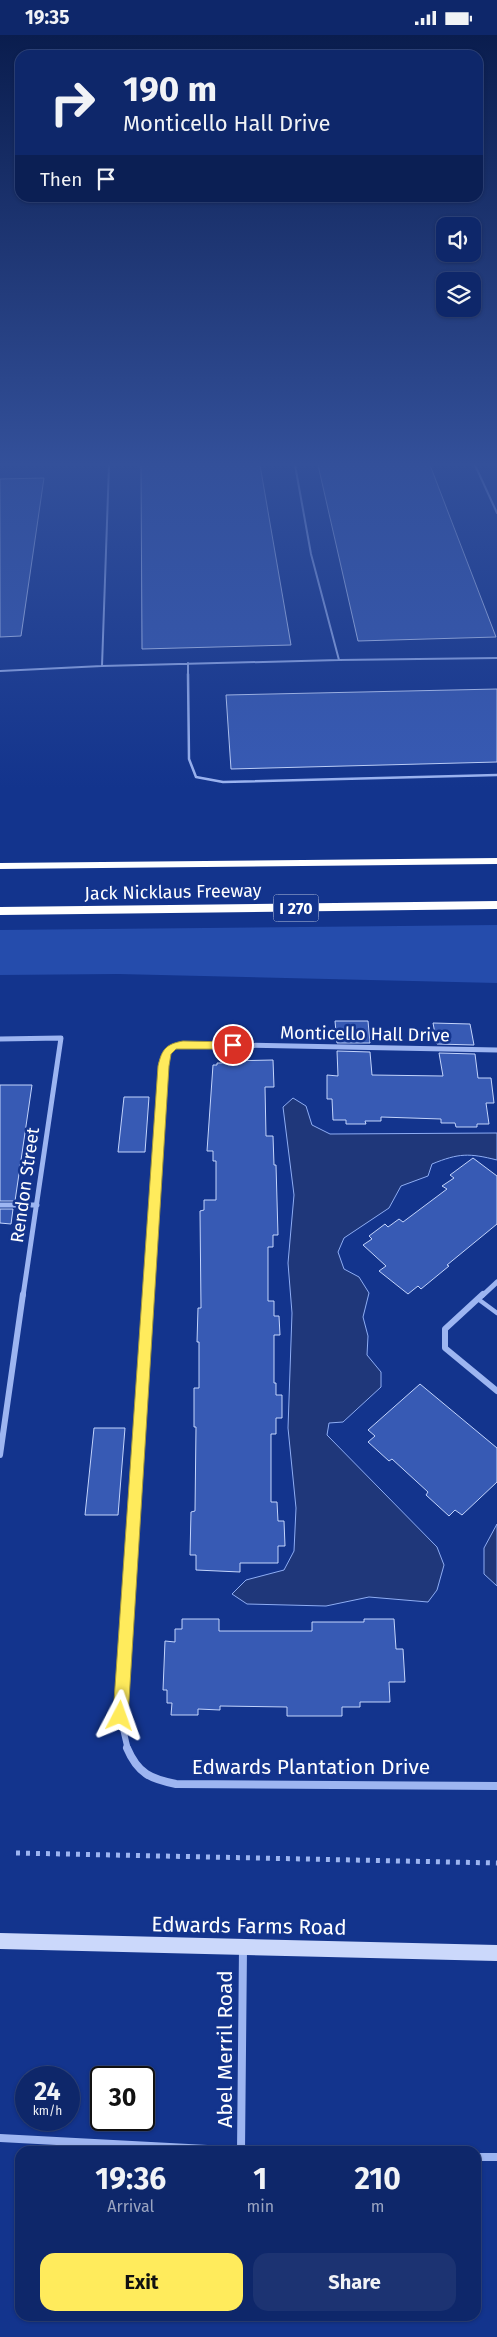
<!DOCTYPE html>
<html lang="en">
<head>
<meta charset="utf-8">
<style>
  :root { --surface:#0e276a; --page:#1c3372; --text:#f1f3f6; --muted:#9ba5c1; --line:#2e447e; --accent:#ffeb5c }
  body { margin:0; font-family:"Fira Sans",sans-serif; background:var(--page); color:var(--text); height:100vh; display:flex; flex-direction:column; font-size:19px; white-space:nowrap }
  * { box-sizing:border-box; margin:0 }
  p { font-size:16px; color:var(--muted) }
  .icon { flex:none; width:28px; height:28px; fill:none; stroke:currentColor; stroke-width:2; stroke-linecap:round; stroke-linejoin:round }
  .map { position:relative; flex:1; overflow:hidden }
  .details { position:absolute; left:15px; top:2111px; width:466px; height:175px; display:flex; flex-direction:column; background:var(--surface); border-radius:15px; box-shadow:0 1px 4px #0004,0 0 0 1px var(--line) }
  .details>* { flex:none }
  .top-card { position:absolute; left:15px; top:15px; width:468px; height:152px; border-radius:15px; box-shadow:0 1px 4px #0004,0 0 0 1px var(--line); background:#0e276a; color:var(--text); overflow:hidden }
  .controls { position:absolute; left:436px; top:182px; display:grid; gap:10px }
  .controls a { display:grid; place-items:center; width:45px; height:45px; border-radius:10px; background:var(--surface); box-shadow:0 1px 4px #0004,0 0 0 1px var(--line); font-size:25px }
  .speed { position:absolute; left:15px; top:2031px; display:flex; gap:10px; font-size:25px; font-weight:700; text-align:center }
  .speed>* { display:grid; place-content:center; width:65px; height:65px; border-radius:50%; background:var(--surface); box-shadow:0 1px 4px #0004,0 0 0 1px var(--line); line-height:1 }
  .speed small { font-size:12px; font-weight:400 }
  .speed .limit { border:2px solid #111; border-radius:8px; background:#fff; color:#111 }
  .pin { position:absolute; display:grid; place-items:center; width:42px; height:42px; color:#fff; margin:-21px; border:2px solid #fff; border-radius:50%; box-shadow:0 1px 5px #0007 }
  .me { position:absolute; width:55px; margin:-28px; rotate:4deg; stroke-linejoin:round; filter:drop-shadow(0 0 4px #0008) }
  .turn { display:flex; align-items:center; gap:18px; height:105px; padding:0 25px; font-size:22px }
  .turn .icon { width:65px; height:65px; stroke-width:2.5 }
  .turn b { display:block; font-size:35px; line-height:42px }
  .then { display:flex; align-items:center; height:48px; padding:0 25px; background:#0003; gap:10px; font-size:19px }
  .eta { display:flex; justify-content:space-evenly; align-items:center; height:85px; text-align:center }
  .eta b { font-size:30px; font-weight:700; line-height:35px }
  .primary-button { display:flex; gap:10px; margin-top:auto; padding:10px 25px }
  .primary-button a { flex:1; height:58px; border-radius:15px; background:var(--accent); color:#111; font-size:20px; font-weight:700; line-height:58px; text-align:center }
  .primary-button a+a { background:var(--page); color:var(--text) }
  .status { display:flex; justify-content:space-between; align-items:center; height:35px; padding:0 25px; background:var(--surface); direction:ltr }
  .status svg { height:14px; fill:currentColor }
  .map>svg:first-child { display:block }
  .green { fill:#254cac }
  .water { fill:#1f377a; stroke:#8eadf4 }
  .building { fill:#375ab4; stroke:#c3d4fc }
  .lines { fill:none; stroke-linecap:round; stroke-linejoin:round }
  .path { stroke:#9db5f1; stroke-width:5; stroke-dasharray:4 6; stroke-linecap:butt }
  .service-far2 { stroke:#9db5f1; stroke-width:2 }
  .service-far1 { stroke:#9db5f1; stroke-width:2.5 }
  .service { stroke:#9db5f1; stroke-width:4.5 }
  .minor-far2 { stroke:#9db5f1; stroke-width:5 }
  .minor-far1 { stroke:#9db5f1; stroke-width:6 }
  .minor { stroke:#9db5f1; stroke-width:8 }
  .secondary { stroke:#cbd8fb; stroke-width:16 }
  .motorway { fill:#fff; fill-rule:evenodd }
  .route { fill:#ffeb5c; stroke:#a6993c }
  .labels { text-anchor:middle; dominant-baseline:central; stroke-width:5; stroke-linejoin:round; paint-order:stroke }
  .shield { fill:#13348d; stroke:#b8c2dd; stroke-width:1 }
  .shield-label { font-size:16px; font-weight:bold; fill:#fff }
  .street-label { font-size:18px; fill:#fff; stroke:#13348d }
  .near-street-label { font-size:21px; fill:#fff; stroke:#13348d }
</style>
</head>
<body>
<div class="status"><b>19:35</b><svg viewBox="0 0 49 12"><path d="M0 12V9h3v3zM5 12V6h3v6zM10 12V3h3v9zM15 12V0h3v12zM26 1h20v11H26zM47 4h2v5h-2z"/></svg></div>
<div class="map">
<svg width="497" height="2302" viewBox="0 0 497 2302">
  <rect width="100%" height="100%" fill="#13348d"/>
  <path class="green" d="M497 890V948L118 939 0 940V895Z"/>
  <path class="water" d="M293 1063 306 1071 312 1090 330 1099 497 1098V1125C469 1118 459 1118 432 1129L428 1141 401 1151 389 1173 344 1203 338 1217 344 1234 359 1242 369 1258 363 1282 368 1301 367 1320 381 1337V1352L343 1387 329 1388 327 1400 437 1512 444 1530 437 1555 428 1567 369 1562 326 1571 247 1569 232 1559 246 1545 284 1535 294 1516 296 1473 288 1393 292 1278 288 1228 294 1160 283 1072Z
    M497 1489V1551L484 1539V1513Z"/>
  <path class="building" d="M141 430H260L291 610 142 614Z
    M318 430H430L496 602 358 606Z
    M44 443 21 601 0 602V444Z
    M497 654V727L231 734 226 660Z
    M335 986H368L370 1008H337Z
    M433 988 470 989 474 1010 437 1009Z
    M337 1016 370 1017 372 1040 443 1041 439 1018 475 1019 478 1043H491L494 1068H486L489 1089H477V1092H456L455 1088H441V1084L381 1082V1086H365L366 1089H346V1085H333L332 1064H327V1040L338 1041Z
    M273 1025 274 1052H265L266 1101H273L274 1130H276L278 1200H273V1212H268V1266H274V1281H279L280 1300H274V1348H276V1360H282V1383H276V1399H271V1467H277L278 1486H284L285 1511H278V1528H240V1537L196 1535V1520H190L191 1477 195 1476 196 1392H194V1353H199V1307H197L198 1273H201L200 1176 204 1175V1165H216V1126H213V1116H207L213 1030H217V1028H225V1026Z
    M0 1050H32L15 1166H0Z
    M124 1062H149L145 1117H118Z
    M473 1123 497 1141V1189L447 1230 449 1231 421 1254 418 1251 408 1259 379 1236 386 1231 363 1210 372 1204 369 1201 385 1189 388 1192 399 1184 403 1187 447 1154 442 1151 454 1143 450 1140Z
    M0 1174H13L11 1189 0 1188Z
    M420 1349 497 1413V1447L462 1480 455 1475 449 1481 426 1460 428 1457 392 1424 389 1426 368 1407 375 1401 368 1395Z
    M94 1393H125L118 1480H85Z
    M182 1584H219V1596H312V1587H364V1584H394L396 1614H403L405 1647H389L390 1667H360V1672H342V1681H287V1672L220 1671V1675L198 1674V1680H171L172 1668H167V1655H163L165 1606 175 1607V1594H182Z"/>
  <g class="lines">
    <path class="path" d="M16 1818 497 1828"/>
    <path class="service-far2" d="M109 430 102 631 339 625
      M295 430 311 519 339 625 497 623
      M475 430 497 478
      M188 628V640
      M0 636 102 631"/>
    <path class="service-far1" d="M188 639 189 724 196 742 223 747 497 740"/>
    <path class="service" d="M478 1264 497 1278"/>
    <path class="minor-far2" d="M0 1004 61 1003 23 1261
      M0 1170H37
      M148 1261 163 1031C166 1019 170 1012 183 1009L497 1015
      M482 1261 497 1247"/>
    <path class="minor-far1" d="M483 1259 445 1294V1313L497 1356
      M0 1420 23 1259
      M128 1715 120 1681 148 1259"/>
    <path class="minor" d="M127 1713C138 1739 151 1744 176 1749L497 1751
      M0 2103 245 2116
      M241 2116 243 1913
      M476 2122H497"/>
    <path class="secondary" d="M0 1906 497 1918"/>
    <path class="motorway" d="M497 823V829L0 834V828Z
      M497 866V874L0 880V872Z"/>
  </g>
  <linearGradient id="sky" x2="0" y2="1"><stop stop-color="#0a1d4e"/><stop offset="0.57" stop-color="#33509a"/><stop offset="1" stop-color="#33509a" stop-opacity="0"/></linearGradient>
  <rect width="497" height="753" fill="url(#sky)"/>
  <path class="route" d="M183 1006 233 1007 238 1010 233 1014H176L171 1019 169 1031 128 1681 126 1687 120 1689 115 1687 113 1681 158 1031C162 1014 166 1009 183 1006Z"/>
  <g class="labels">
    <rect class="shield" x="273.5" y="859.5" width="45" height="27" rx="4"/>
    <g class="shield-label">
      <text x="296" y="873">I 270</text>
    </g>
    <g class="street-label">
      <text transform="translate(173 857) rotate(-1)">Jack Nicklaus Freeway</text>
      <text transform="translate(365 999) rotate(1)">Monticello Hall Drive</text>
      <text transform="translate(25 1150) rotate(-82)">Rendon Street</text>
    </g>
    <g class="near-street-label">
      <text x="311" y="1732">Edwards Plantation Drive</text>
      <text transform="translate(249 1891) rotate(1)">Edwards Farms Road</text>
      <text transform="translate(225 2014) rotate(-90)">Abel Merril Road</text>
    </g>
  </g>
</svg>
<div class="controls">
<a><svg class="icon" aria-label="sound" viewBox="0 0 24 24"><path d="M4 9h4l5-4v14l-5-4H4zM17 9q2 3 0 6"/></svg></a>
<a><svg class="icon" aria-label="layers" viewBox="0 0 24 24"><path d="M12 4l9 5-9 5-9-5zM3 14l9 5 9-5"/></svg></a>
</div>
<div class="speed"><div>24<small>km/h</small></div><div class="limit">30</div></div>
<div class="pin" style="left:233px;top:1010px;background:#d93025"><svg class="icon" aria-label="arrive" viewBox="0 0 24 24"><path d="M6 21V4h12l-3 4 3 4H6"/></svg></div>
<svg class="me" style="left:120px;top:1681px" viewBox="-20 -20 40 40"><path d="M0-17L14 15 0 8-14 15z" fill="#ffeb5c" stroke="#fff" stroke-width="4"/></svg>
<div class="top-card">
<div class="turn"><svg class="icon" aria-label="right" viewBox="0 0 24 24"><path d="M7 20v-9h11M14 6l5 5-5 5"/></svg><div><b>190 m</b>Monticello Hall Drive</div></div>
<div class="then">Then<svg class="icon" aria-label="arrive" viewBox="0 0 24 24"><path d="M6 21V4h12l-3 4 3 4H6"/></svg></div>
</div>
<section class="details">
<div class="eta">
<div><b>19:36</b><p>Arrival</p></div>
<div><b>1</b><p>min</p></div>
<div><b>210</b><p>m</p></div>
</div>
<div class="primary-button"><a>Exit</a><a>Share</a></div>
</section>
</div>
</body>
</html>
